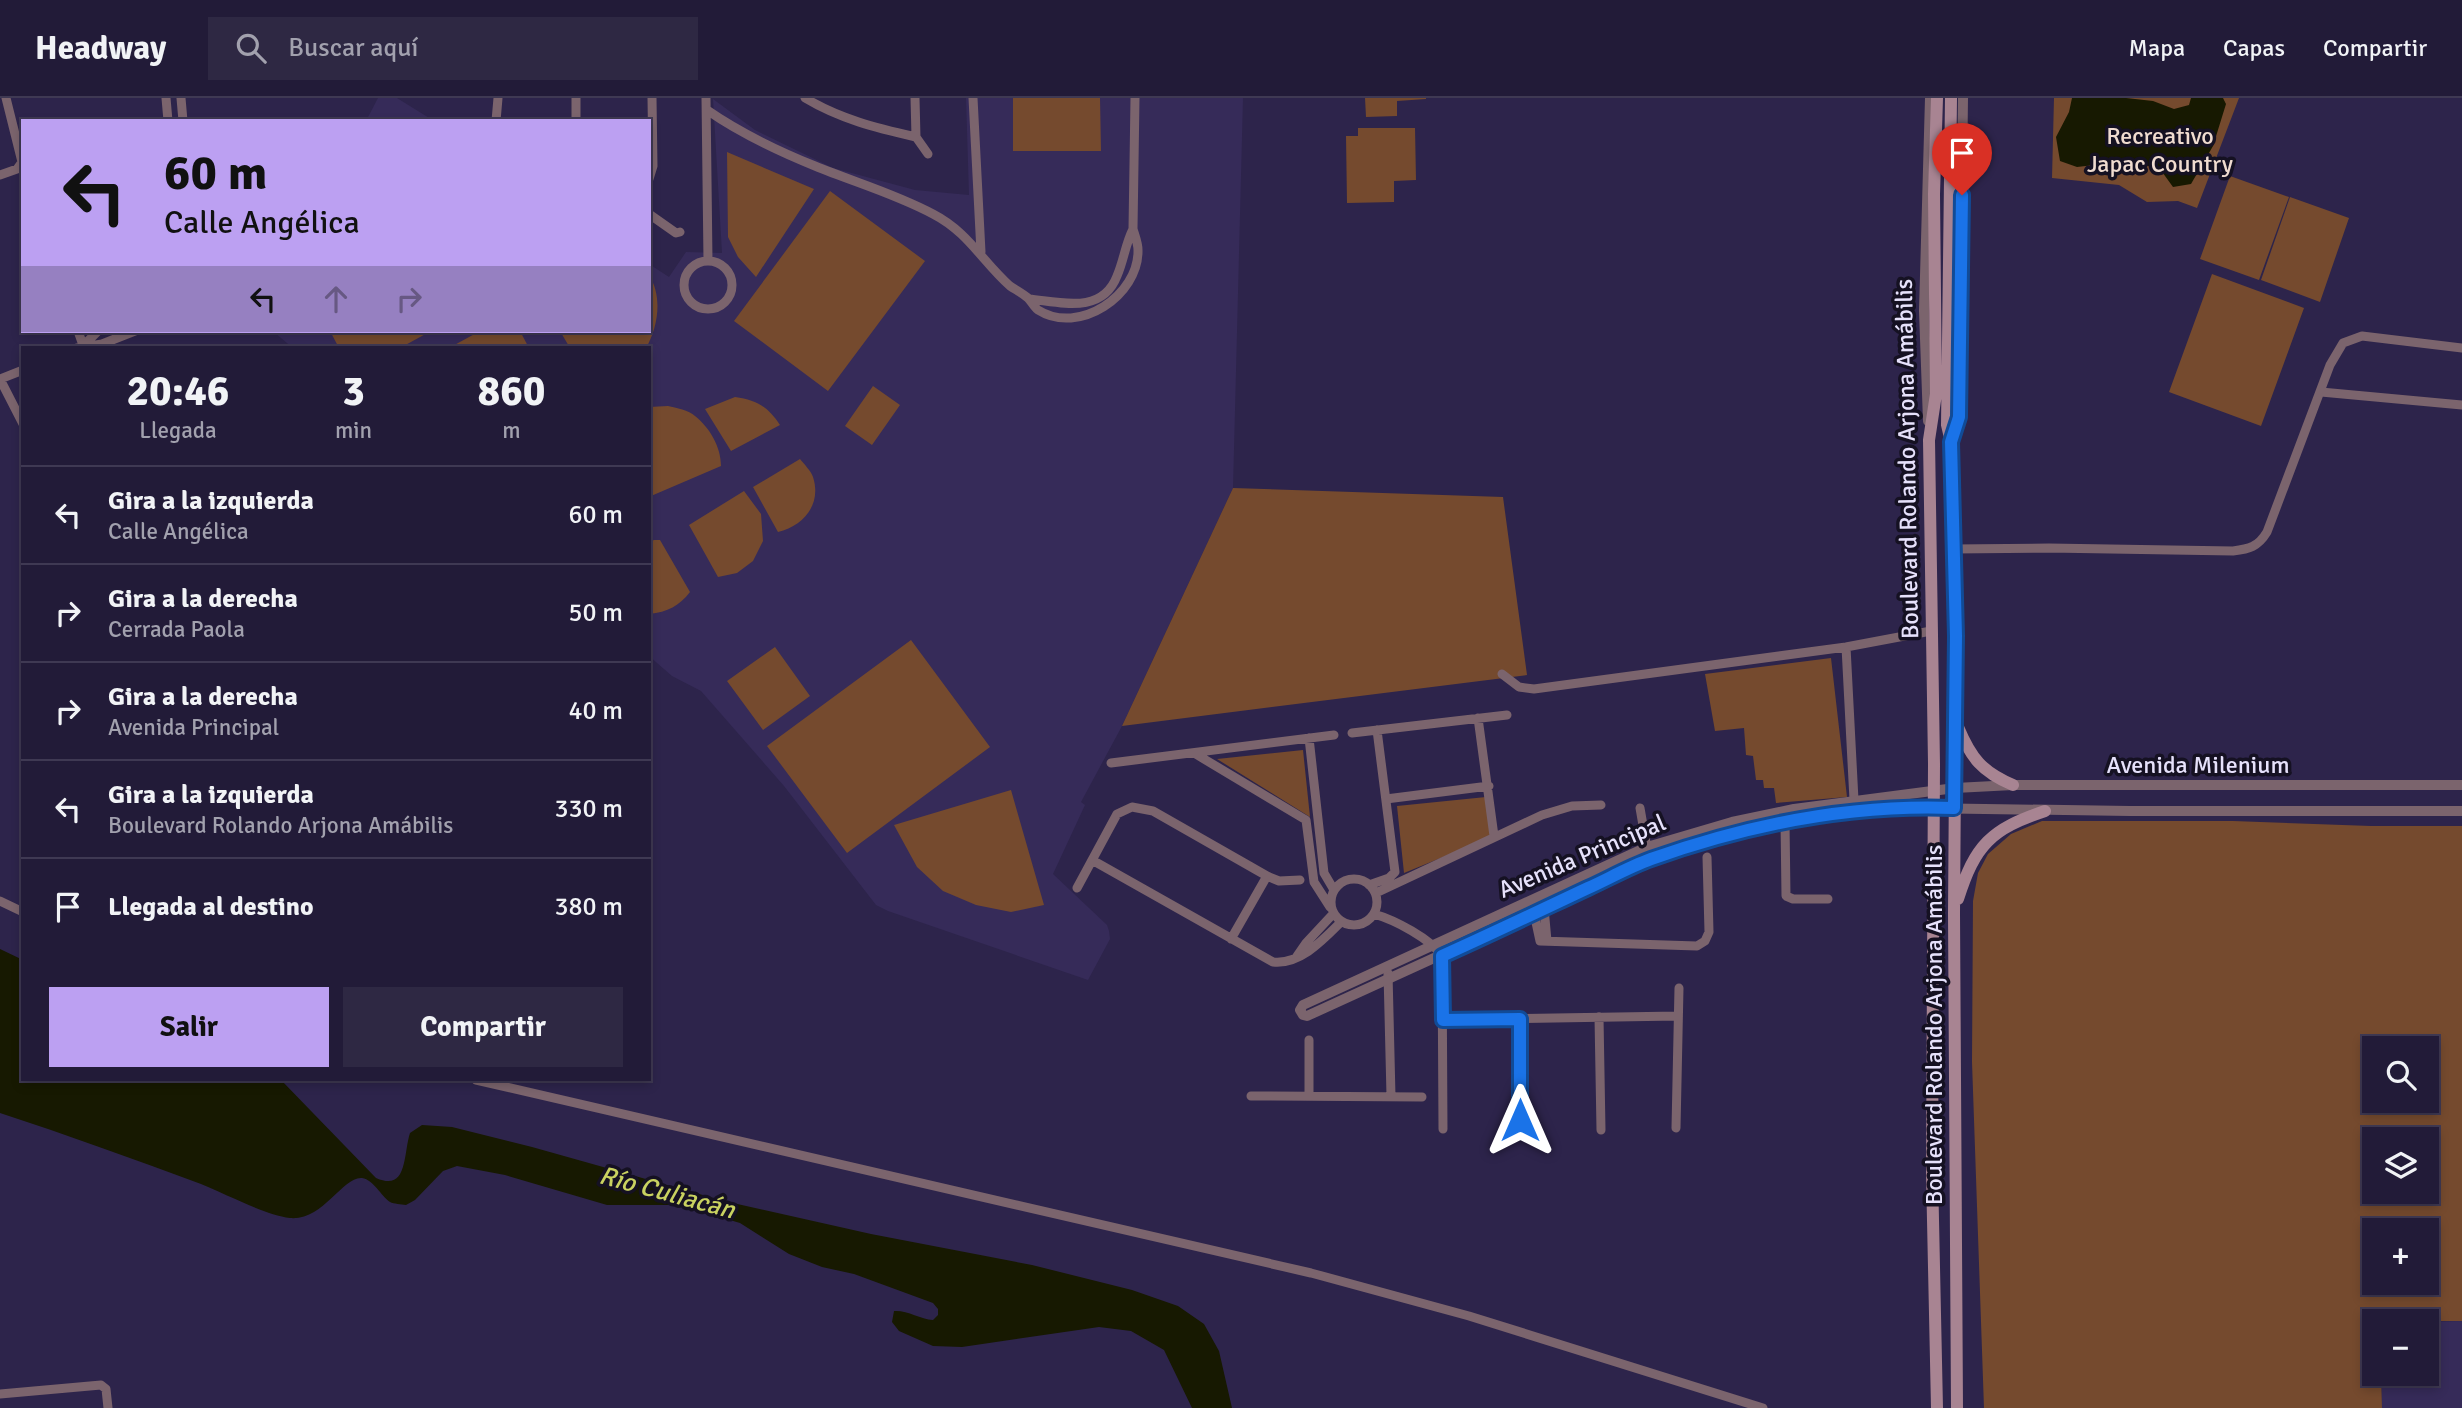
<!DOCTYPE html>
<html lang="es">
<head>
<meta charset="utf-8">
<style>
  :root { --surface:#221b38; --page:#2e2843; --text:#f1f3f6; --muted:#a2a1ae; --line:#3f3953; --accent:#bca0f2 }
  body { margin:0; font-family:Signika,sans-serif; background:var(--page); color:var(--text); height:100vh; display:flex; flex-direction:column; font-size:26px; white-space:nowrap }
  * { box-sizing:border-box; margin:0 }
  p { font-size:23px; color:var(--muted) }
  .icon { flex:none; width:38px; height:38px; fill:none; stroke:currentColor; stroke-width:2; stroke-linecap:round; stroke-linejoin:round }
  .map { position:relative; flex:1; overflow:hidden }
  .panel { position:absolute; left:21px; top:248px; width:630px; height:735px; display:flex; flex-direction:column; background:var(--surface); border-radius:0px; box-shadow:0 4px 10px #0003,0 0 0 2px var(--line) }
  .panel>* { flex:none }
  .hud { position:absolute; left:21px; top:21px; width:630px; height:214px; border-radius:0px; box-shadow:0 4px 10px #0003,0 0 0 2px var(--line); background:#bca0f2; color:#111; overflow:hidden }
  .buttons { position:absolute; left:2362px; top:938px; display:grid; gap:14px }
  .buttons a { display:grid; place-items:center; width:77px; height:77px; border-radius:0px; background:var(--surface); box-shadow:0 4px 10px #0003,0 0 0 2px var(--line); font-size:35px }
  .pin { position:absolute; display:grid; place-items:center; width:60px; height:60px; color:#fff; margin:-72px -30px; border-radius:50% 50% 50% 0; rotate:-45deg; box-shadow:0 0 7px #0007 }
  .pin .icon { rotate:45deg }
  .me { position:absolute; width:77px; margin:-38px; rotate:0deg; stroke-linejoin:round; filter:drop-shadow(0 0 5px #0008) }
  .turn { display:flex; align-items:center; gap:24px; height:147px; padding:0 28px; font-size:32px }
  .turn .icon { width:91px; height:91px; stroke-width:2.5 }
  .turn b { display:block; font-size:49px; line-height:60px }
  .lanes { display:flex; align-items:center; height:66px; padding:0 28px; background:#0003; justify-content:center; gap:35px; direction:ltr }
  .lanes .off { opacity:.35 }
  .eta { display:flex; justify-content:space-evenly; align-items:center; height:119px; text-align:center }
  .eta b { font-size:42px; font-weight:700; line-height:49px }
  .primary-button { display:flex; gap:14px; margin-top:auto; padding:14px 28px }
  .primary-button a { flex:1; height:80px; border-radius:0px; background:var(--accent); color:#111; font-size:28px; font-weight:700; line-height:80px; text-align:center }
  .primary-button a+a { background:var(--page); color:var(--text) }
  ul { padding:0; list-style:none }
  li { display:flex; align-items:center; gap:21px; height:98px; padding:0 28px; border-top:2px solid var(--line) }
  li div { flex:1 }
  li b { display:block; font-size:26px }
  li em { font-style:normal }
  header { display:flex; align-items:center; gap:42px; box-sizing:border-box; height:98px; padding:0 35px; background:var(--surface); border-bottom:2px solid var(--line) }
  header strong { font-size:33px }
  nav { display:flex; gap:38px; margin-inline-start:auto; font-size:24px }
  .search { width:490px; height:63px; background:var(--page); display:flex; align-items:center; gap:18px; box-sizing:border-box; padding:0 24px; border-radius:0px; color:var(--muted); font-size:26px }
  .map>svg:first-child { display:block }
  .built { fill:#362b59 }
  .green { fill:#754a2e; fill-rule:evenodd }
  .water { fill:#171901 }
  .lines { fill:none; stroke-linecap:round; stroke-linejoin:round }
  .minor { stroke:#7b646d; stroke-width:9 }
  .tertiary { stroke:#7b646d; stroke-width:10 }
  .secondary { stroke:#a88492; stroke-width:12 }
  .route-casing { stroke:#114b97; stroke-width:18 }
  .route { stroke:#1a73e8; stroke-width:12 }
  .labels { text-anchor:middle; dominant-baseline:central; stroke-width:7; stroke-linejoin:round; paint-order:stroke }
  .park-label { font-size:24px; fill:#f0dcd0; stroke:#151122 }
  .street-label { font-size:24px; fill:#e6e1fb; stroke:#151122 }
  .water-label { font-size:26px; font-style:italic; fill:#c9d260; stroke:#151122 }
</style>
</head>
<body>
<header>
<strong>Headway</strong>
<div class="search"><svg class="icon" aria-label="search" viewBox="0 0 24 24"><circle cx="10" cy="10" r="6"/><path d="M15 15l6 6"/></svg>Buscar aquí</div>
<nav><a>Mapa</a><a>Capas</a><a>Compartir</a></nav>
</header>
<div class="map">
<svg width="2462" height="1310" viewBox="0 0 2462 1310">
  <rect width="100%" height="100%" fill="#2d244b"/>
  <path class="built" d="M378 0H397L434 23H366Z
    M966 0H1243L1233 390 1122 628 1081 704 1085 707 1053 776 1107 827 1109 833 1110 841 1088 882 888 813 876 807 784 688 701 593 672 578 649 558V250H293L275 235 276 233H649V166L669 179 686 154 722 155 713 1 755 32 833 70 915 92 969 97Z
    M2462 1223V1310H2382L2381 1276H2427V1224Z"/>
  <path class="green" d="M1013 0H1100L1101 53H1013Z
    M1365 0H1426V1L1397 3V18L1366 19Z
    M2054 0H2239L2197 110 2178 103 2147 104 2119 87 2052 80Z
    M1358 30H1415L1416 82 1394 83V104L1347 105 1346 38H1358Z
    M727 54 814 91 756 179 738 159 728 139Z
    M2230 78 2289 99 2259 182 2200 161Z
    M830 93 925 163 828 293 734 223Z
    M2290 99 2349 120 2320 204 2261 182Z
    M2212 176 2304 210 2261 328 2169 294Z
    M649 177C663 199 658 229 646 250H570L560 233H649Z
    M330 233H431L400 250H339Z
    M480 233H520L529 250H449Z
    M873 288 900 307 872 347 845 328Z
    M735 299C757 302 768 309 780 327L731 353 705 311Z
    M668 308C676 310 689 312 695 318 710 330 721 349 721 368L651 398 649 394V309Z
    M800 361C804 366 811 373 813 379 822 407 803 428 778 434L753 389Z
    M1233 390 1503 399 1527 577 1122 628Z
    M744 393 761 416 763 443 753 463 737 475 718 479 689 427Z
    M654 442H660L690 494C679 508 668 514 649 516V444Z
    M911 542 990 649 847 755 767 648Z
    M775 549 810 598 763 632 727 583Z
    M1831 560 1847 699 1776 705 1774 690H1764L1763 682H1756L1753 658 1746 657 1744 630 1715 633 1705 576Z
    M1303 652 1310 719 1217 661Z
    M1011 692 1044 807 1011 814 976 807 943 793 917 769 894 727Z
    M1486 699 1492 739 1404 775 1397 708Z
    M2042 723H2233L2371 728H2462V1223H2375V1276H2381L2382 1310H1984L1972 964 1973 803 1978 775 1988 756 2011 736ZM2375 950H2427V1003H2375ZM2375 1041H2427V1094H2375ZM2375 1132H2427V1185H2375Z"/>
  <path class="water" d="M2072 0H2126L2153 3 2174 11 2189 7 2191 0H2223L2226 6 2213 48 2191 86 2173 89 2160 71 2129 63 2077 69 2060 63 2056 39 2069 14Z
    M0 851 23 862V982H281L376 1080C408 1094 403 1057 410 1035L422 1027 452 1029 532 1049 724 1103 871 1136 1032 1167 1132 1192 1178 1208 1204 1226 1219 1253 1232 1310H1192L1164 1252 1131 1233 1099 1229 962 1249 933 1248 899 1233 892 1224 894 1213C907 1212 920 1221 933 1222L938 1217V1211L933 1205 854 1176 822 1169 789 1156 740 1125 679 1107H607L505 1077 457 1068 443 1073 415 1102 406 1107C401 1106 394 1106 390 1104 381 1098 374 1082 362 1080 343 1078 323 1123 290 1120 265 1117 226 1096 201 1086 134 1061 67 1037 0 1015Z"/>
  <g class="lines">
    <path class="minor" d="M166 0 168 23
      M181 0 183 23
      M576 0V23
      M706 0 708 163
      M805 0C840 21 876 30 916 39
      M915 0 916 39
      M973 0 981 154
      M707 12C740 35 778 53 815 68 854 84 896 96 933 116 968 134 982 163 1010 188 1016 192 1022 195 1028 200 1031 203 1034 209 1038 212 1079 238 1139 197 1138 152 1138 145 1135 138 1133 131L1135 0
      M496 23 498 0
      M916 39 928 56
      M0 77 17 71 22 64 6 0
      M649 81 653 68 652 0
      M649 116 676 135 680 134
      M684 187a24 24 0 1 1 48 0a24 24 0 1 1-48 0Z
      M1029 201C1060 204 1102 217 1117 178 1124 162 1125 147 1133 131
      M78 233 84 250
      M83 248 98 233
      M77 250 102 246 135 233
      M0 281 23 326
      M0 281 23 272
      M2321 294 2462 307
      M1953 451 2049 450 2233 453C2249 451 2258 449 2267 434L2330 267 2343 245 2362 238 2462 250
      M1846 549 1854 702
      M1502 576 1519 589 1534 591 1846 549 1931 533
      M1478 620 1494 738
      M1377 632 1395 774
      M1352 635 1507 617
      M1309 640 1324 775 1334 792
      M1194 655 1306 722
      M1111 665 1334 637
      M1386 701 1489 688
      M1640 710 1649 762
      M1306 722 1314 784 1330 809
      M1785 724 1786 798 1793 801H1828
      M1092 762 1273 864C1300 867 1323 842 1341 824
      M1331 804a23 23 0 1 1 46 0a23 23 0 1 1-46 0Z
      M1369 787 1389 780 1395 774
      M1077 790 1117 716 1132 709 1153 713 1267 778 1279 783 1300 782
      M1376 795 1542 717 1572 708 1601 707
      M0 803 23 814
      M1544 810 1547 843
      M1534 815 1540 843 1697 848 1705 843 1709 834 1707 759
      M1374 816C1395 822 1431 841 1442 858L1443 1031
      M1231 841 1267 778
      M1297 858 1306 845 1333 816
      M1388 875 1391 998
      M1599 919 1601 1032
      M1520 921V1022
      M1443 922 1678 918
      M476 982 1311 1175 1469 1218 1763 1310
      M1251 998 1422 999
      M1309 998V942
      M1676 1030 1679 890
      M0 1296 101 1287 106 1291 108 1310"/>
    <path class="tertiary" d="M1928 323 1924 213 1930 0
      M1951 344 1959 319 1963 0
      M2462 687H2013L1955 690 1794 711 1732 724 1647 749 1303 907 1300 912 1303 917 1307 918 1649 762 1708 743 1785 724 1858 714 1919 710 2130 713H2462"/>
    <path class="secondary" d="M1951 0 1947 327 1951 344 1956 538 1954 815 1957 1310
      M1958 629C1971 660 1982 674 2013 687
      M1958 801C1975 747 1991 731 2045 713
      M1937 1310 1932 1075 1934 666 1929 342 1936 296 1934 96 1937 0"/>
  </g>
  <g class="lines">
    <defs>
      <path id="route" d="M1520 1022V921L1443 922 1442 858C1491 836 1539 813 1588 790 1608 781 1629 769 1651 761 1747 727 1852 706 1954 710L1956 538 1951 344 1959 319 1962 97"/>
    </defs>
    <use href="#route" class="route-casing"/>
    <use href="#route" class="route"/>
  </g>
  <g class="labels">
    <g class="park-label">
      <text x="2160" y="38">Recreativo<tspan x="2160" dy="28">Japac Country</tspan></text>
    </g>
    <g class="street-label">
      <text transform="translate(1907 361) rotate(-91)">Boulevard Rolando Arjona Amábilis</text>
      <text x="2198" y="667">Avenida Milenium</text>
      <text transform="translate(1582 758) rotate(-23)">Avenida Principal</text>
      <text transform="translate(1934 927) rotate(-90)">Boulevard Rolando Arjona Amábilis</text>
    </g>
    <g class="water-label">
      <text transform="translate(667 1095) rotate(15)">Río Culiacán</text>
    </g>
  </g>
</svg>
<div class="buttons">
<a><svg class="icon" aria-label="search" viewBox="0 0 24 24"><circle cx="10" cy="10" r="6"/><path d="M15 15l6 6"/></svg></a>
<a><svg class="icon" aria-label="layers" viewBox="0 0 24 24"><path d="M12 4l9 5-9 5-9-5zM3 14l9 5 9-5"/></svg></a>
<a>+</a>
<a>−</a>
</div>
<div class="pin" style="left:1962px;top:97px;background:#d93025"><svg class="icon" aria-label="arrive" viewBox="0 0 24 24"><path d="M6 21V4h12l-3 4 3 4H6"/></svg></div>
<svg class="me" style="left:1520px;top:1022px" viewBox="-20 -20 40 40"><path d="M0-17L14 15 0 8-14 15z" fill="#1a73e8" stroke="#fff" stroke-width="4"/></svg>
<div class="hud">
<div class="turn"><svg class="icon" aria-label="left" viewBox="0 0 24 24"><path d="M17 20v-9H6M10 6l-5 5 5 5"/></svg><div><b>60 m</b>Calle Angélica</div></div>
<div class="lanes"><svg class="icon" aria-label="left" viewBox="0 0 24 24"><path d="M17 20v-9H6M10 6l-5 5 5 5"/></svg><svg class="icon off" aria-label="ahead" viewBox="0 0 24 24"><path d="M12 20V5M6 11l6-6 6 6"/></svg><svg class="icon off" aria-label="right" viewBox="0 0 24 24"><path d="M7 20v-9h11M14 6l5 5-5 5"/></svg></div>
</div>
<section class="panel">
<div class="eta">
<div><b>20:46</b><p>Llegada</p></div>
<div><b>3</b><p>min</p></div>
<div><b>860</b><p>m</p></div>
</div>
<ul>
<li><svg class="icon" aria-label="left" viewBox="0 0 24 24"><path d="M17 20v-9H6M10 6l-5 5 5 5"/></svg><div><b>Gira a la izquierda</b><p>Calle Angélica</p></div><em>60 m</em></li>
<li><svg class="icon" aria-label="right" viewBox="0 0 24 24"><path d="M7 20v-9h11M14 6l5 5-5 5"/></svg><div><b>Gira a la derecha</b><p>Cerrada Paola</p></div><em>50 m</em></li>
<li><svg class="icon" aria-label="right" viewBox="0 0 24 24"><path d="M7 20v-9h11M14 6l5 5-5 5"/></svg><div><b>Gira a la derecha</b><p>Avenida Principal</p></div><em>40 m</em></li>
<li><svg class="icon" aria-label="left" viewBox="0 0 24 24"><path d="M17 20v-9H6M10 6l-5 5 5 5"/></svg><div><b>Gira a la izquierda</b><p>Boulevard Rolando Arjona Amábilis</p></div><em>330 m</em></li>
<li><svg class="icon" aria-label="arrive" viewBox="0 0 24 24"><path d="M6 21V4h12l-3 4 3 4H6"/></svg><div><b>Llegada al destino</b></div><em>380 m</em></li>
</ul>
<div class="primary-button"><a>Salir</a><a>Compartir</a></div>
</section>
</div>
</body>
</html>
